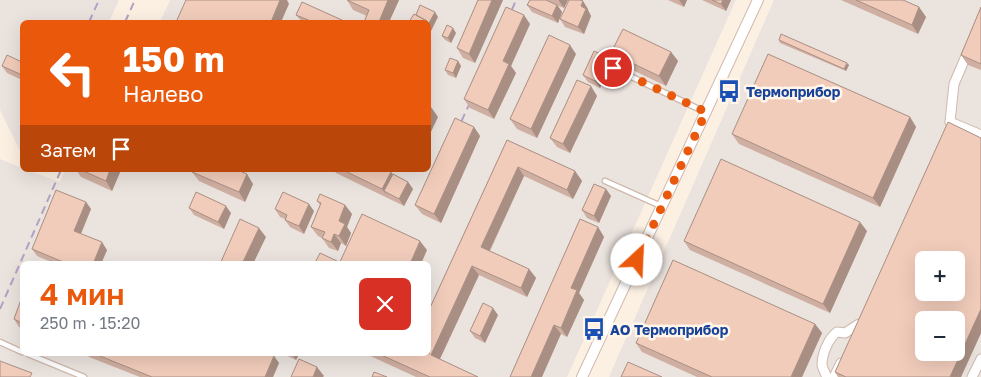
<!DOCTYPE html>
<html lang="ru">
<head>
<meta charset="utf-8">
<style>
  :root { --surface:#fff; --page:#f2f2f3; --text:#1f2937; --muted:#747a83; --accent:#ea580c }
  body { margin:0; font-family:"Golos Text",sans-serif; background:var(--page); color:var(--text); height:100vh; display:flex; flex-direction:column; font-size:19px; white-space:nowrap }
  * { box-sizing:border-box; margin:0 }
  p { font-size:16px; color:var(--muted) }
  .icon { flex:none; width:28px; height:28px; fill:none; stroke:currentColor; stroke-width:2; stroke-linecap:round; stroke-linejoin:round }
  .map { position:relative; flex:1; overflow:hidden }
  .details { position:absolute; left:20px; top:261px; width:411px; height:95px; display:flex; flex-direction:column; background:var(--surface); border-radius:8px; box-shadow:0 5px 20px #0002 }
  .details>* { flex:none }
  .banner { position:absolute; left:20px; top:20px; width:411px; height:152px; border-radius:8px; box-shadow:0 5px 20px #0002; background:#ea580c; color:#fff; overflow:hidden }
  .controls { position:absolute; left:915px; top:251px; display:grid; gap:10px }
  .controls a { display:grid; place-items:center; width:50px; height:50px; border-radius:8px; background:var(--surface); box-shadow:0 5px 20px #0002; font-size:25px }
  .pin { position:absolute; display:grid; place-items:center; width:42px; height:42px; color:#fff; margin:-21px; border:2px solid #fff; border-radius:50%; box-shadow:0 1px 5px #0007 }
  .me { position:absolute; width:55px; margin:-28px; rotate:25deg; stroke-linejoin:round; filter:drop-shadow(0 0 4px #0008) }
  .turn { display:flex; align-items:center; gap:18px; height:105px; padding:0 20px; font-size:22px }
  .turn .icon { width:65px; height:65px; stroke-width:2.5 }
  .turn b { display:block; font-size:35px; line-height:42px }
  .then { display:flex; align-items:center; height:48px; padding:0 20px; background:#0003; gap:10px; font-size:19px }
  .round { display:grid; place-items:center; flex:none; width:52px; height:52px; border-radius:8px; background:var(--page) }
  .headline { display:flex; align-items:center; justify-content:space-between; height:85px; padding:0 20px }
  h1 { font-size:30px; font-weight:600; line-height:38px; color:var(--accent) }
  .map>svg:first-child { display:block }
  .industrial { fill:#ebe3de; fill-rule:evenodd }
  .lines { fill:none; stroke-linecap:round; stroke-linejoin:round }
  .service-casing { stroke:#cfb9ad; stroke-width:7 }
  .minor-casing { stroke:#cfb9ad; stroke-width:11 }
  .tertiary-casing { stroke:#cfb9ad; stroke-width:12 }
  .service { stroke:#fff; stroke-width:4.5 }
  .minor { stroke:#fff; stroke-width:9 }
  .tertiary { stroke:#fff; stroke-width:10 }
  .rail { stroke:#b2a2c5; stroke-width:2; stroke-dasharray:8 5; stroke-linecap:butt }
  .wall { fill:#cfafa1 }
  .shaded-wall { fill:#a98f83 }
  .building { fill:#f1ccbb; stroke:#a98f83; fill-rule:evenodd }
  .route { stroke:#ea580c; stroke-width:9; stroke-dasharray:0 16.2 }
  .labels { text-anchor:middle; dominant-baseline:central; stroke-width:5; stroke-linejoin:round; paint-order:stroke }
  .transit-label { font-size:14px; font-weight:bold; fill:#164399; stroke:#fff5e9; text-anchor:start }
</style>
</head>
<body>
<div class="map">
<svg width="981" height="377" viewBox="0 0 981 377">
  <rect width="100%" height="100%" fill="#fcf0e3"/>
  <path class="industrial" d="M0 0H119L109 22H22V155L0 110Z
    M170 0H736L567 377H0V159L22 168V170L30 172V170H43L32 172 60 182 65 170H429V22H160ZM22 264H429V354H22Z
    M774 0H981V377H609ZM924 260H956V292H924ZM924 320H956V352H924Z"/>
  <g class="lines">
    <defs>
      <path id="service" d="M613 68 705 112
        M605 181 661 206
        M0 342 22 352
        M28 354 84 377"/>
      <path id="minor" d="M969 49 954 84 950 122 981 135
        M827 377C825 373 823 369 822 365 822 354 828 339 837 332L845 333 859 324
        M834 377 841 363
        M972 377 981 359"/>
      <path id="tertiary" d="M582 377 758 0"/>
    </defs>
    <use href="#service" class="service-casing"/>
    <use href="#minor" class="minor-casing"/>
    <use href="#tertiary" class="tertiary-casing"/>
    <use href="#service" class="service"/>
    <use href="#minor" class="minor"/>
    <use href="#tertiary" class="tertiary"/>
    <path class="rail" d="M89 22 99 0
      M125 22 135 0
      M507 22 516 0
      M456 133 474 94
      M0 309 61 170"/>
  </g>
  <path class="wall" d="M347 0H399L389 22H364L367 16 353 10Z
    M478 0H503L475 63 463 58 457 48Z
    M530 0H568L564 8 558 6 562 12 558 23 532 12 527 5Z
    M668 0H687L684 7Z
    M702 0H731L726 11Z
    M841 0H903L919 7 926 17 918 34Z
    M981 7V70L968 65 961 55Z
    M588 9V10L591 16 584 34 565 27 560 19Z
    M296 15 345 22H302Z
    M530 24 511 66 516 73 494 119 470 108 464 99Z
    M456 33 451 43 445 40 442 36Z
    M779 40 849 65 846 71 780 43Z
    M671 52 678 61 666 86 618 63 611 53Z
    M576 54 537 138 517 129 510 119Z
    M458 61 461 66 456 78 448 75 445 70Z
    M22 62V80L7 73 2 66Z
    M611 64 600 88 588 82 583 75Z
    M597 96 570 153 557 147 550 138Z
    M910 117 916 127 880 207 739 144 732 134Z
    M474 127 480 136 441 223 422 214 415 205Z
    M981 138V333L961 377H838L835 372Z
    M507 140 575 171 582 181 573 199 524 176 490 251 529 269 536 278 527 297 479 275 440 359 478 377H416L366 354H406L408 355Z
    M76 170H121L112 191 81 177Z
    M334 170H387L391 172 393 174 408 182 413 189 404 206 336 173Z
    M192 172 253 184 245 202 199 181Z
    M606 189 611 196 599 223 587 218 582 210Z
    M317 201 345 205 352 214 347 227 351 233 346 246 341 243 338 251 329 248 322 238 318 236 311 227 320 205Z
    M86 202 91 209 81 234 107 250 101 264H56L37 256 32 249Z
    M189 208 231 213 224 229 194 215Z
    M275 209 314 211 304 234 290 227 285 220V219L280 217Z
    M598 227 604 237 579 293 584 300 567 337 561 334 510 377Z
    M867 231 830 313 690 250 684 241Z
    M22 297V328L19 327 14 319Z
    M498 315 485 343 475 338 470 331Z
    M815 324 822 333 802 377H697L642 352 636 343Z
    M87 354H268L279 363 273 377H140L89 357Z
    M283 354H299L296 360Z"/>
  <path class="shaded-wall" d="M280 0H287L289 4 281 22H271Z
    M388 0H399L389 22H379Z
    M492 0H503L475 63 469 54Z
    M559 0H568L564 8 559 1Z
    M679 0H687L684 7Z
    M723 0H731L726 11 721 4Z
    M583 1 588 9V10L591 16 584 34 578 27 581 6Z
    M557 5 562 12 558 23 552 16Z
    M919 7 926 17 918 34 912 25Z
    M435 12 438 17 429 35V22H426Z
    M524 15 530 24 511 66 516 73 494 119 488 110 503 61Z
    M453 28 456 33 451 43 448 38Z
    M570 45 576 54 537 138 531 129Z
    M671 52 678 61 666 86 659 76Z
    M606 57 611 64 600 88 595 81Z
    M458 61 461 66 456 78 453 73Z
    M847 63 849 65 846 71 844 69Z
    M591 86 597 96 570 153 563 144Z
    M431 107 438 117 429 136V112Z
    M910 117 916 127 880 207 873 198Z
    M474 127 480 136 441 223 434 214Z
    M518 167 524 176 487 256 481 247Z
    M110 170H121L112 191 106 181Z
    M575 171 582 181 573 199 567 190Z
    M391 172 398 181 384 191 389 199 382 189Z
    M247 174 253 184 245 202 239 192Z
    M408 182 413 189 404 206 399 199Z
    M606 189 611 196 599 223 594 216Z
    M86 202 91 209 79 238 74 231Z
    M309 204 314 211 304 234 299 226Z
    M345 205 352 214 347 227 351 233 346 246 339 236V221Z
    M226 206 231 213 224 229 218 222Z
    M860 222 867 231 830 313 823 304Z
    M598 227 604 237 579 293 584 300 567 337 561 328 571 288Z
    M259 228 266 237 253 264H242Z
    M334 234 341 243 338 251 331 242Z
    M420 241 427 250 421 264H410Z
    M102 242 107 250 101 264H93Z
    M472 266 479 275 437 365 431 355Z
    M529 269 536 278 527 297 521 288Z
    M493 308 498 315 485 343 480 336Z
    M981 309V333L961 377H950Z
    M815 324 822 333 802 377H791Z
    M554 325 561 334 542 377H531Z
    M292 354H299L296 360Z
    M274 356 279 363 273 377H265Z
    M317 367 324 376 323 377H313Z"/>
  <path class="building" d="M186 0H280L271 22H176Z
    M347 0H388L379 22H364L369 10Z
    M478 0H492L469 54 457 48Z
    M530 0H546L557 5 552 16 527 5Z
    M569 0H580L583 1 581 6 586 9 578 27 560 19Z
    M712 0H723L721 4Z
    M856 0H903L919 7 912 25Z
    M302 2 344 21V22H313L296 15Z
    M420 5 435 12 429 23 427 21 416 15Z
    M506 7 524 15 503 61 509 64 488 110 464 99Z
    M981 7V64L961 55Z
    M414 14 427 21 426 22H409Z
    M447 25 453 28 448 38 442 36Z
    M623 29 671 52 659 76 611 53Z
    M781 34 847 63 844 69 779 40Z
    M549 35 570 45 531 129 510 119Z
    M594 51 606 57 595 81 583 75Z
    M768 54 910 117 873 198 732 134Z
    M7 55 22 62V75L2 66Z
    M450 58 458 61 453 73 445 70Z
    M577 80 591 86 563 144 550 138Z
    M455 118 474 127 434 214 415 205Z
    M948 122 981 138V309L950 377H846L835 372ZM924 260H956V292H924ZM924 320H956V352H924Z
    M507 140 575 171 567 190 518 167 481 247 529 269 521 288 472 266 431 355 478 377H430L379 354H406L408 355 409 354H429V310Z
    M721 159 860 222 823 304 684 241Z
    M81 170H110L106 181Z
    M193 170H238L247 174 239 192 192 172Z
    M343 170H387L391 172 382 189Z
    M393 174 408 182 399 199 384 191Z
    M594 184 606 189 594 216 582 210Z
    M56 190 86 202 74 231 102 242 93 264H68L32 249Z
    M196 192 226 206 218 222 189 208Z
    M283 192 309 204 299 226 285 220 287 215 275 209Z
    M320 194 345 205 339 221 345 224 339 236 334 234 331 242 322 238 325 232 311 227 321 203 317 201Z
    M362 214 420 241 410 264H339Z
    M240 219 259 228 242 264H220Z
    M580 219 598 227 571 288 577 290 561 328 554 325 531 377H510Z
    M320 253 337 261 335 264H321L316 261Z
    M673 260 815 324 791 377H712L636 343Z
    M22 297V323L14 319Z
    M483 303 493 308 480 336 470 331Z
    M95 354H268L274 356 265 377H152Z
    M299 359 317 367 313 377H291Z
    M0 361 32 373 30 377H0Z
    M628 362 662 377H621Z
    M374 372 387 377H372Z"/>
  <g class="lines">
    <path class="route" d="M613 68 706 112 637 260"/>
  </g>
  <defs>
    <symbol id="bus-bare" viewBox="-9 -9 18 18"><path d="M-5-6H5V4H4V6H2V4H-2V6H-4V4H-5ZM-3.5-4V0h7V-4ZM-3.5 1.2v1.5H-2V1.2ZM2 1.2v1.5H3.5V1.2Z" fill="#1a4fb4" stroke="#fff5e9" stroke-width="2.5" paint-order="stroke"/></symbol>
  </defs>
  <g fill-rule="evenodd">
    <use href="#bus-bare" x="713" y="75" width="32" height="32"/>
    <use href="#bus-bare" x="578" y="313" width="32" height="32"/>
  </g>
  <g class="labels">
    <g class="transit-label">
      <text x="746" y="91">Термоприбор</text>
      <text x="610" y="329">АО Термоприбор</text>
    </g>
  </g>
</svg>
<div class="controls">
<a>+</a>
<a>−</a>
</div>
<div class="pin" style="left:613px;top:68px;background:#d93025"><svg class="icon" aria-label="arrive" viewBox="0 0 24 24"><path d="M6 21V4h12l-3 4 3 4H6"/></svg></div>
<svg class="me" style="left:637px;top:260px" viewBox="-20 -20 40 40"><circle r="19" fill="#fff"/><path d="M0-13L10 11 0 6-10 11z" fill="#ea580c"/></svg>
<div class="banner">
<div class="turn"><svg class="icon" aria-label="left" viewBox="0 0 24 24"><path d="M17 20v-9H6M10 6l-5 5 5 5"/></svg><div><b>150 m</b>Налево</div></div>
<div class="then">Затем<svg class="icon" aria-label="arrive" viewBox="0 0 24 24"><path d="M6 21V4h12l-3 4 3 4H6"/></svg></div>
</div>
<section class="details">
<div class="headline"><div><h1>4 мин</h1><p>250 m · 15:20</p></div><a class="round" style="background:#d93025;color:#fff"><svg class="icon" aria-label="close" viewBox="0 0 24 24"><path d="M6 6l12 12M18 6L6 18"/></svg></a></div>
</section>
</div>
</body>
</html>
